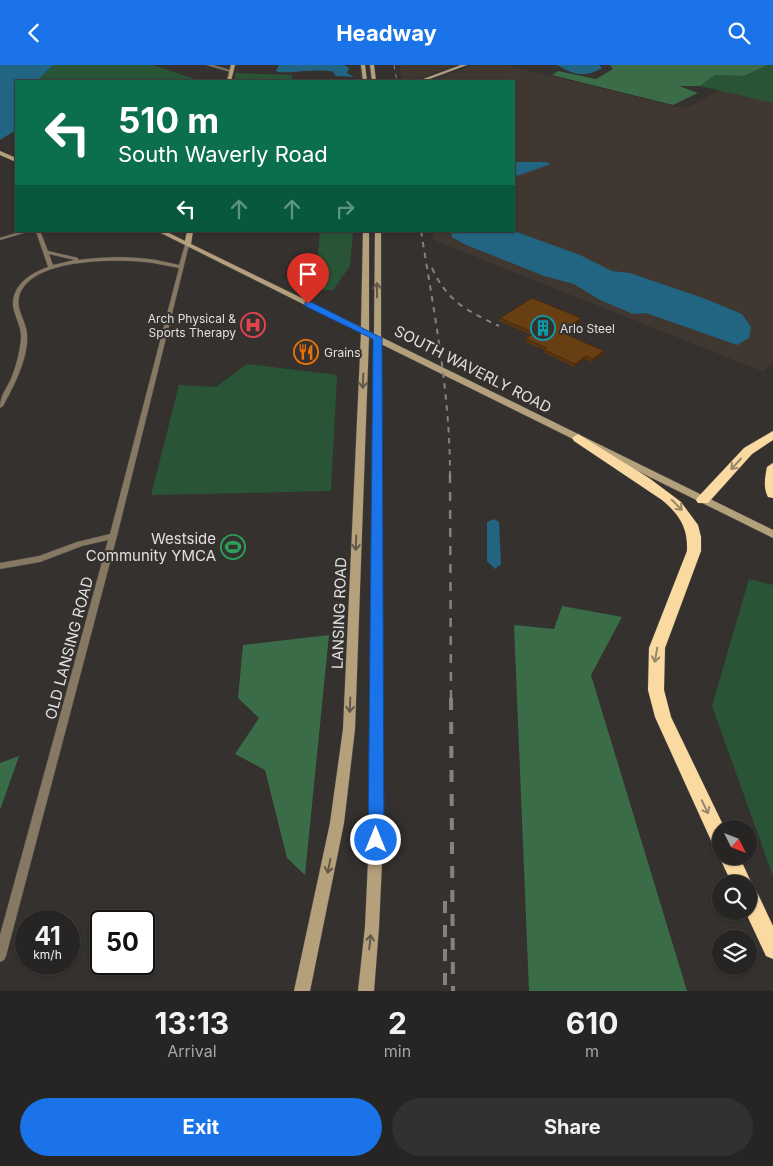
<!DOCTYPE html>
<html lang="en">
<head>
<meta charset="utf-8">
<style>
  :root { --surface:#272523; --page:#333130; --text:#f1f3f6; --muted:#a4a5a6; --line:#434241; --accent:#1a73e8 }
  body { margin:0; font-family:Inter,sans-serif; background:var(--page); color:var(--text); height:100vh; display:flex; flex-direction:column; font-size:19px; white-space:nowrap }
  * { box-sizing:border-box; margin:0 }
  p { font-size:16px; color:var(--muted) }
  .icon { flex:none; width:28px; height:28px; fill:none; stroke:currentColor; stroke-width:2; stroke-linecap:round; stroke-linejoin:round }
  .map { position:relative; height:926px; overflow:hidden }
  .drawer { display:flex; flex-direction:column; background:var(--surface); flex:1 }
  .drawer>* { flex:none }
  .hud { position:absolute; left:15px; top:15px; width:500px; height:152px; border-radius:0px; box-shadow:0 1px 4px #0004,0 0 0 1px var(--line); background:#0b6e4f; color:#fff; overflow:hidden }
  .needle { width:32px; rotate:132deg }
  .fabs { position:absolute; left:712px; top:755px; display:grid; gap:10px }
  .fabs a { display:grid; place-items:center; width:45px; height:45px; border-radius:50%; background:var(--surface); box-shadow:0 1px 4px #0004,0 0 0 1px var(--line); font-size:25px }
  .speed { position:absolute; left:15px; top:845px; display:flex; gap:10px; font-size:25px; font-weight:700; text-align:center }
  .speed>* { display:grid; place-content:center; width:65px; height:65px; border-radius:50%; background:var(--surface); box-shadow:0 1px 4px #0004,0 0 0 1px var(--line); line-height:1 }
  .speed small { font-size:12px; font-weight:400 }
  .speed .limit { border:2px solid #111; border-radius:8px; background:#fff; color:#111 }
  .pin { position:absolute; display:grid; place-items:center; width:42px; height:42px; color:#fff; margin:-51px -21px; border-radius:50% 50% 50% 0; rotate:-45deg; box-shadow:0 0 5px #0007 }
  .pin .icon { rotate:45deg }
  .me { position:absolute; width:55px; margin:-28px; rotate:0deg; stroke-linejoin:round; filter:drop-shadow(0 0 4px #0008) }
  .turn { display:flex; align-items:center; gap:18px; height:105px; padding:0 20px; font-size:22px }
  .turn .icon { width:65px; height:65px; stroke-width:2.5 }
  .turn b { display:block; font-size:35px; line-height:42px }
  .lanes { display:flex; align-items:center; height:48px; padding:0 20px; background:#0003; justify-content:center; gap:25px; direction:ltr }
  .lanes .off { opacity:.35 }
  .eta { display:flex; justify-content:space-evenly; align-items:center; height:85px; text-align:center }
  .eta b { font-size:30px; font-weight:700; line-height:35px }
  .cta { display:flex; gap:10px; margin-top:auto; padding:10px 20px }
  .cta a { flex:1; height:58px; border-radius:30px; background:var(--accent); color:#fff; font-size:20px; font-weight:700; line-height:58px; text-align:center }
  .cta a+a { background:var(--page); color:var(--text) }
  header { display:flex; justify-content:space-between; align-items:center; height:65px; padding:0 20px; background:var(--accent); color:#fff; font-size:22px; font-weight:700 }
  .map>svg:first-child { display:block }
  .built { fill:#3f3730 }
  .green { fill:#295536 }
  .forest { fill:#3a6c48 }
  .water { fill:#226582 }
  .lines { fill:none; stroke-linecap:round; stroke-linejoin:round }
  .street-casing { stroke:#504d4b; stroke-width:1 }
  .secondary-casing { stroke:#504d4b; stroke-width:1 }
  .highway-casing { stroke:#504d4b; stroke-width:1 }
  .street { fill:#867862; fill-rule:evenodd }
  .secondary { fill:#b5a07c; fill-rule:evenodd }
  .highway { fill:#fbdaa2; fill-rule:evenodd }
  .rail-far3 { stroke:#858381; stroke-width:1; stroke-dasharray:4.5 4.5; stroke-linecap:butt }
  .rail-far2 { stroke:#858381; stroke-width:2; stroke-dasharray:5.5 5.5; stroke-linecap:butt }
  .rail-far1 { stroke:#858381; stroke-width:2.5; stroke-dasharray:9 9; stroke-linecap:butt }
  .rail { stroke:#858381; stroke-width:4; stroke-dasharray:12 12; stroke-linecap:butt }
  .wall { fill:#593510 }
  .shaded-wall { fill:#492b0d }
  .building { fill:#683e13; stroke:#492b0d }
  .oneway { stroke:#61584a }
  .oneway2 { stroke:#988668 }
  .route { fill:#1a73e8; stroke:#114b97 }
  .labels { text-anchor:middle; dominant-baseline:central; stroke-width:4; stroke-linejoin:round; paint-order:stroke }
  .far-poi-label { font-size:12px; fill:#e1e0de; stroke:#34312f; text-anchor:start }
  .street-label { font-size:15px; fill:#e1e0de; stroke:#34312f }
  .poi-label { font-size:15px; fill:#e1e0de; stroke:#34312f; text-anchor:end }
</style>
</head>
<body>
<header><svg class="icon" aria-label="back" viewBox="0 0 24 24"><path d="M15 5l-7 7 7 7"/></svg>Headway<svg class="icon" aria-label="search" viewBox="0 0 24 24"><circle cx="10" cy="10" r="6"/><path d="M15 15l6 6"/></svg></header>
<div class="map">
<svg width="773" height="926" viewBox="0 0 773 926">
  <rect width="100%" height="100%" fill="#34312f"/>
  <path class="built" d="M399 0H457L412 16H402Z
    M474 0H506L685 44 720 25 773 38V297L764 307 433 175 432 166H514V16H429Z"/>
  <path class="green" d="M53 0H153L201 16 38 15Z
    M767 0H773V38L700 21 715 10 744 11Z
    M236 8 292 10V16H234Z
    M320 166H353L350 201 333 225H315Z
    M247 299 337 310 331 426 151 430 179 320 216 322Z
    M749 514 773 520V811L712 641Z"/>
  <path class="forest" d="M610 0H767L744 11 715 10 700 21H679L698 28 673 40 552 10 558 6 596 14 613 4Z
    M562 541 622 552 591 610 687 926H529L514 560 554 564Z
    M329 570 305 810 287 793 265 705 235 689 259 653 238 633 243 580Z
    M19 691 0 745V698Z"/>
  <path class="water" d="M0 0H53L38 15 41 16H16V65L0 75Z
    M279 0H344L349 3 347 8 354 12 336 11 333 7C321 3 294 8 279 7L276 6Z
    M557 0H599L602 3C585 13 574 10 557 0Z
    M514 97H546L551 99 514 112Z
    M451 166H514L580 190 612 206 630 208 703 233 742 249 751 262 749 273 737 280 646 248 633 249 598 234 574 219 544 211 464 179 452 172Z
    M494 454 499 457 501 499 495 504 487 496V457Z"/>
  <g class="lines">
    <defs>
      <path id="street" d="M207 0H213L233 6 231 7Z
        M23 166H31L0 175V173Z
        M36 166H40L48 186 78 193V195C101 192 125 191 148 194 159 195 169 198 179 200L185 180 187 179 189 180 117 471 6 891 4 895 0 897V870L108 475 82 481 40 497 0 504V498L39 491 77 477 110 469 179 203C167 201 156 198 145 197 114 194 29 193 19 232 16 245 26 256 27 269 29 292 14 321 3 341L0 343C0 331 6 324 11 314 16 301 20 287 21 273 22 258 9 245 14 231 19 215 34 207 48 202ZM49 189 75 195 53 200Z"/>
      <path id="secondary" d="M231 0H235L231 16H227Z
        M361 0H365L367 16H363Z
        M370 0H374L376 16H372Z
        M461 0H467L424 16H418Z
        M0 86 16 93V97L0 90Z
        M157 166H165L185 176 187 166H193L191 179 361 262 363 166H369V266L374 269 375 166H381V272L773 465V473L381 279 383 775 379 862 374 926H358L365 862 369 775 374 275 369 272 355 664 344 758 310 926H294L330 758 343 664 361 268Z"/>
      <path id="highway" d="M773 366V375L752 389 708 438H698L696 435 698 432 744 383Z
        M578 369 649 413 681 437 698 460 701 472V486L665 583 664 625 671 652 725 764H721V784L714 782 655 652 648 625 649 583 687 486C688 463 680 450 662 435L574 376 572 373Z
        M773 398V433L768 432C763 422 765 413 767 402Z
        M721 786V791H739L752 819 750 823 756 825 773 861V894L766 891 745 846H749V819H732L719 791Z"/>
    </defs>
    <use href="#street" class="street-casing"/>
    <use href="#secondary" class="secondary-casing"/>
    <use href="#highway" class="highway-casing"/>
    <use href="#street" class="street"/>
    <use href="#secondary" class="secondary"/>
    <use href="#highway" class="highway"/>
    <path class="rail-far3" d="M394 0 397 16"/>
    <path class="rail-far2" d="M421 166C434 247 450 328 450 410
      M432 203C447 236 467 246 499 261"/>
    <path class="rail-far1" d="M450 409 451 635"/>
    <path class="rail" d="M451 633 453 926
      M445 836V926"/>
  </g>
  <path class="wall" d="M500 253H581V256L563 268 604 286 603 289 592 297 585 294 574 302 544 288V285L525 277 526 274 531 270 499 256Z"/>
  <path class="shaded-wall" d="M581 253V256L560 270 561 267Z
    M604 286 603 289 592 297 593 294Z
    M586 291 585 294 574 302 575 299Z"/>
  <path class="building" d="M532 233 581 253 561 267 604 286 593 294 586 291 575 299 544 285 547 283 526 274 534 268 500 253Z"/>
  <defs><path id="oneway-shaft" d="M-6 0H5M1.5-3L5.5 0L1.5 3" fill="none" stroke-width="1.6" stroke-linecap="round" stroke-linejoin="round" transform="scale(1.25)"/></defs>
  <g class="oneway">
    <use href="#oneway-shaft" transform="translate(377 225) rotate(-90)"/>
    <use href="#oneway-shaft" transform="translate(363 316) rotate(92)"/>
    <use href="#oneway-shaft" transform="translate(356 478) rotate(92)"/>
    <use href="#oneway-shaft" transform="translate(350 640) rotate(92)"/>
    <use href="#oneway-shaft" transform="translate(329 801) rotate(101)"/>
    <use href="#oneway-shaft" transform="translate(370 877) rotate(-84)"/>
  </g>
  <g class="oneway2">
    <use href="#oneway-shaft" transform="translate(736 399) rotate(133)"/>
    <use href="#oneway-shaft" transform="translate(677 440) rotate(45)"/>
    <use href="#oneway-shaft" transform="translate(656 590) rotate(100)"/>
    <use href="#oneway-shaft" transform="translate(705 742) rotate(64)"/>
  </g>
  <path class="route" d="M305 237H311L382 273 384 775 381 780 376 783 370 780 368 775 373 274 305 241Z"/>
  <defs>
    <symbol id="hospital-ring" viewBox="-11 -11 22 22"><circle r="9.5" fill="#34312f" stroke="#e0444e" stroke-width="1.5"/><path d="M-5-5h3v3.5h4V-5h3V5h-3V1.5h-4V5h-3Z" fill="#e0444e"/></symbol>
    <symbol id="building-ring" viewBox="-11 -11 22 22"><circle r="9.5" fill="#34312f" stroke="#0f9aa8" stroke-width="1.5"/><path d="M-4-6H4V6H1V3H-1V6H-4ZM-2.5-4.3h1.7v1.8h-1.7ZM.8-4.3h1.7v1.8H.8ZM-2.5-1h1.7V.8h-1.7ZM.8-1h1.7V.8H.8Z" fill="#0f9aa8"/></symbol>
    <symbol id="restaurant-ring" viewBox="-11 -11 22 22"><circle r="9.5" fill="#34312f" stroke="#e8710a" stroke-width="1.5"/><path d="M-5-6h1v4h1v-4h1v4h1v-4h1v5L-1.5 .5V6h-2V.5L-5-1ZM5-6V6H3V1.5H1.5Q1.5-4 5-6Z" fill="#e8710a"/></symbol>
    <symbol id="stadium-ring" viewBox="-11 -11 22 22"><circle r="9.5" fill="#34312f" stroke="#2e9e5b" stroke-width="1.5"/><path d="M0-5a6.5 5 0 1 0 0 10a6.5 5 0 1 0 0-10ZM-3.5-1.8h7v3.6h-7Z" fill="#2e9e5b"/></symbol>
  </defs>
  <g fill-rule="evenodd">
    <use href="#hospital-ring" x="239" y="246" width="28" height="28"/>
    <use href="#building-ring" x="529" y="249" width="28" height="28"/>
    <use href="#restaurant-ring" x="292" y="273" width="28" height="28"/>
    <use href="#stadium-ring" x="219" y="468" width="28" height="28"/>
  </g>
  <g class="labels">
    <g class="far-poi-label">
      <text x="236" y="253" text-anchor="end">Arch Physical &amp;<tspan x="236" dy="14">Sports Therapy</tspan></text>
      <text x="560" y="263">Arlo Steel</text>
      <text x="324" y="287">Grains</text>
    </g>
    <g class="street-label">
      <text transform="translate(473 304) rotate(27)">SOUTH WAVERLY ROAD</text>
      <text transform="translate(339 548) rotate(-88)">LANSING ROAD</text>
      <text transform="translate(69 583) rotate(-75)">OLD LANSING ROAD</text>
    </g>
    <g class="poi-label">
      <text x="216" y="473">Westside<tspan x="216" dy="17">Community YMCA</tspan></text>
    </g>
  </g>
</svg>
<div class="fabs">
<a><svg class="needle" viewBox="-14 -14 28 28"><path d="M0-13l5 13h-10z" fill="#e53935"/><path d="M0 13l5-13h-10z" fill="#a4a5a6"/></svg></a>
<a><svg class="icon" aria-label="search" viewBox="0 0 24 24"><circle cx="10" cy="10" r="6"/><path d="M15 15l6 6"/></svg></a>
<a><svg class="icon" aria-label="layers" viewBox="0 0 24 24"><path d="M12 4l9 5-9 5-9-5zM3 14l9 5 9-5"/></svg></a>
</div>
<div class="speed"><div>41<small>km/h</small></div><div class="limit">50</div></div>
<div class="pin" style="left:308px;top:239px;background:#d93025"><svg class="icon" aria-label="arrive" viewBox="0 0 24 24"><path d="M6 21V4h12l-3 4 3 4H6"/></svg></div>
<svg class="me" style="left:376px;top:775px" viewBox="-20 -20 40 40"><circle r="17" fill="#1a73e8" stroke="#fff" stroke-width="3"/><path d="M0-11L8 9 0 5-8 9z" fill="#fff"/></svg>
<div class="hud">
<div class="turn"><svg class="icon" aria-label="left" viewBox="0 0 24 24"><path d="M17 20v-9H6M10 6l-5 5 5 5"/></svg><div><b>510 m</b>South Waverly Road</div></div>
<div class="lanes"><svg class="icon" aria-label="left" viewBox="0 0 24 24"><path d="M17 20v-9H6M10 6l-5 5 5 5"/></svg><svg class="icon off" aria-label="ahead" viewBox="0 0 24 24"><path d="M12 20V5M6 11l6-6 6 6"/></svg><svg class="icon off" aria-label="ahead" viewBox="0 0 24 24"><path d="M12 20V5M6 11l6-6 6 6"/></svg><svg class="icon off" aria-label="right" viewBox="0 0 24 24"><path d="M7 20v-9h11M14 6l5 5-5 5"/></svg></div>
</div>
</div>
<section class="drawer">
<div class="eta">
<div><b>13:13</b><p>Arrival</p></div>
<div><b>2</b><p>min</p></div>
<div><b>610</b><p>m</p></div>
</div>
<div class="cta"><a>Exit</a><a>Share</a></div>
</section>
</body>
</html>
